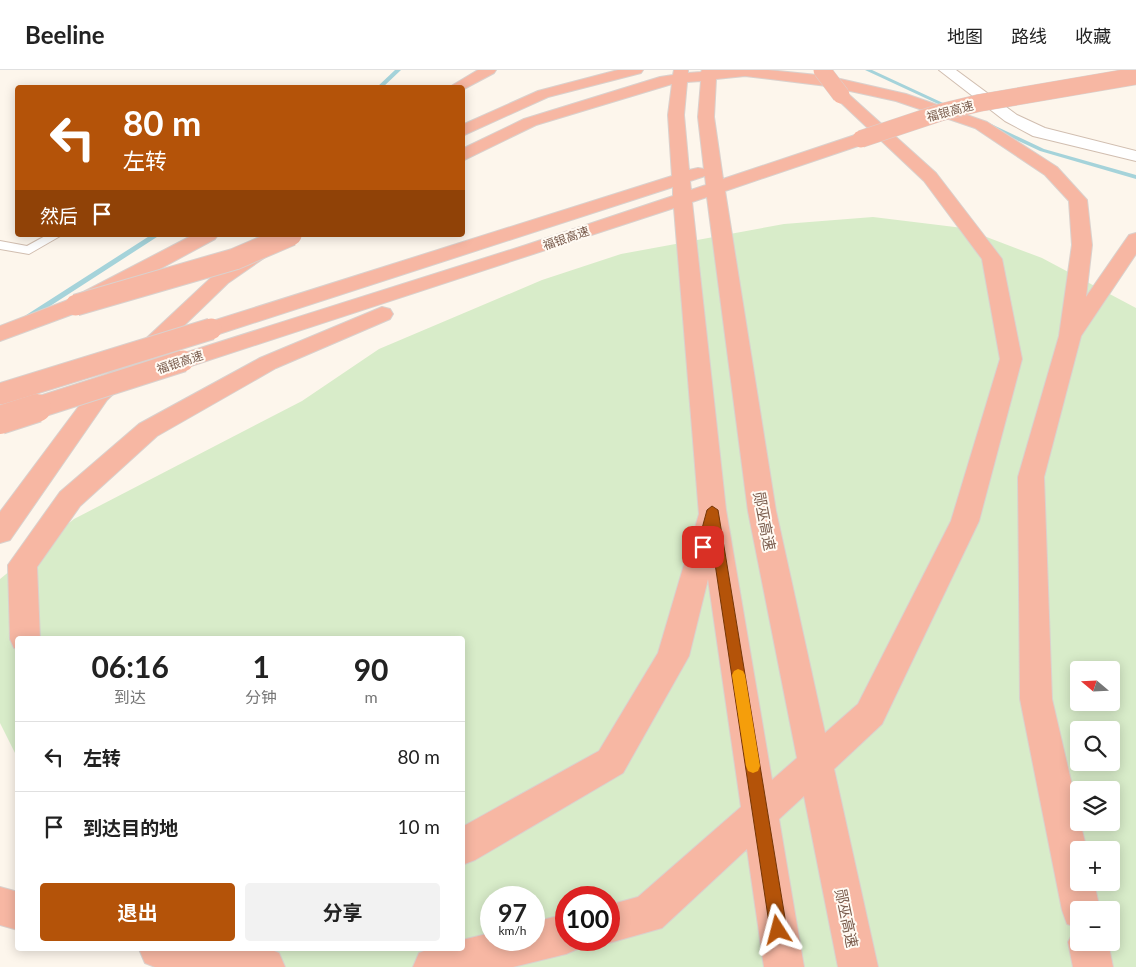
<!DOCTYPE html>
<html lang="zh">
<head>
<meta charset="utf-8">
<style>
  :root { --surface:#fff; --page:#f2f2f2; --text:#222; --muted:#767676; --line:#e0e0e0; --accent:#b45309 }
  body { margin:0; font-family:Lato,"Noto Sans SC",sans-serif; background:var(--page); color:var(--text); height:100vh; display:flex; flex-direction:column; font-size:19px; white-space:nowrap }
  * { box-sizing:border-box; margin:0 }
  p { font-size:16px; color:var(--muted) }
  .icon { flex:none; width:28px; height:28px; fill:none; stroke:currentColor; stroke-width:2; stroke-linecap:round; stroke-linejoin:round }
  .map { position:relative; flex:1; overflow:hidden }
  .panel { position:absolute; left:15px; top:566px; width:450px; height:315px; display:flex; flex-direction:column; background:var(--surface); border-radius:5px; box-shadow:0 2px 12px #0003 }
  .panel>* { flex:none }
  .hud { position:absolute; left:15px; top:15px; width:450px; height:152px; border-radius:5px; box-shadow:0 2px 12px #0003; background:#b45309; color:#fff; overflow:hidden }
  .needle { width:32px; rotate:289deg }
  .fabs { position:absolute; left:1070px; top:591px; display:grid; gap:10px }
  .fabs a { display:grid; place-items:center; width:50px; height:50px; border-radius:5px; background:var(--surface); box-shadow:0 2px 12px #0003; font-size:25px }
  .speed { position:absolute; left:480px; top:816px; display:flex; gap:10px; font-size:25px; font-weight:700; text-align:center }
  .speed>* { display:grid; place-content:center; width:65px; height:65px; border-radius:50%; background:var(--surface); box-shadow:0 2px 12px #0003; line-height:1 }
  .speed small { font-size:12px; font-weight:400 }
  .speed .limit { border:8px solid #d22; background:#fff; color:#111 }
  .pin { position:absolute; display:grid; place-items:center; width:42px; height:42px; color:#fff; margin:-21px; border-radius:10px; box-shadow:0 2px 8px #0006 }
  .me { position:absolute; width:55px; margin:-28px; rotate:351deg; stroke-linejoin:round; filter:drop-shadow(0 0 4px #0008) }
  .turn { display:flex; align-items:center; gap:18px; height:105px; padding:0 25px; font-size:22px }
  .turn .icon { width:65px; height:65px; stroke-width:2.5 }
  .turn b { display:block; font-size:35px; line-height:42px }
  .then { display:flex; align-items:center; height:48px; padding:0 25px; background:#0003; gap:10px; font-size:19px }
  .eta { display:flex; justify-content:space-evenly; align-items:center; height:85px; text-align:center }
  .eta b { font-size:30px; font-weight:700; line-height:35px }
  .button { display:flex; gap:10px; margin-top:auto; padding:10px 25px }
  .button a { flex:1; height:58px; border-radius:5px; background:var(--accent); color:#fff; font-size:20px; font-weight:700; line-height:58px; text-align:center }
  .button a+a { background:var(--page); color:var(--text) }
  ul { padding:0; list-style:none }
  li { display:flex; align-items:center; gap:15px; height:70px; padding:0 25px; border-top:1px solid var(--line) }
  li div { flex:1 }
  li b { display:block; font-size:19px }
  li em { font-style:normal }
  header { display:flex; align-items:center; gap:30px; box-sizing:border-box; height:70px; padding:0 25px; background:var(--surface); border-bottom:1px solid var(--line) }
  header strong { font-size:24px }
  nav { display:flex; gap:28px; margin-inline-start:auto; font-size:18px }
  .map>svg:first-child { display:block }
  .green { fill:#d8ecc9; fill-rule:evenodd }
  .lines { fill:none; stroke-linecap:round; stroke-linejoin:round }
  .stream { fill:#a5d3da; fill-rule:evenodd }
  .service-casing { stroke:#d1beb0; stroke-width:2 }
  .minor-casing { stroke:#d1beb0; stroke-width:2 }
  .motorway-casing { stroke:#dad1cd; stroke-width:2 }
  .service { fill:#fff; fill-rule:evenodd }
  .minor { fill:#fff; fill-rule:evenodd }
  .motorway { fill:#f7b7a3; fill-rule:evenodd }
  .motorway-bridge-far2-casing { stroke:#dad1cd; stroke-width:18; stroke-linecap:butt }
  .motorway-bridge-far1-casing { stroke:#dad1cd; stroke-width:23; stroke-linecap:butt }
  .motorway-bridge-casing { stroke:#dad1cd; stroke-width:30; stroke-linecap:butt }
  .motorway-bridge-far2 { stroke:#f7b7a3; stroke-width:17 }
  .motorway-bridge-far1 { stroke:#f7b7a3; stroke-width:21 }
  .motorway-bridge { stroke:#f7b7a3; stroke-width:28 }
  .route { fill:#b45309; stroke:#753606 }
  .slow { fill:#f59e0b }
  .labels { text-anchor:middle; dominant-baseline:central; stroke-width:4; stroke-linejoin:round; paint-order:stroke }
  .far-street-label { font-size:12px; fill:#7a5c4d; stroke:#fffaf3 }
  .street-label { font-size:15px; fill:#7a5c4d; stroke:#fffaf3 }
</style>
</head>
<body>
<header>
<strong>Beeline</strong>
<nav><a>地图</a><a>路线</a><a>收藏</a></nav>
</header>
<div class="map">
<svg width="1136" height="897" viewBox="0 0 1136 897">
  <rect width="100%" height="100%" fill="#fdf6ec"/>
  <path class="green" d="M873 147 963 158 1042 188 1136 238V897H251L221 879H462V569H18L17 687 0 653V509L74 449 302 331 379 279 542 210 621 184 784 154ZM1079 600H1111V632H1079ZM1079 660H1111V692H1079ZM1079 720H1111V752H1079ZM1079 780H1111V812H1079ZM491 828H534V870H491ZM566 828H609V870H566ZM1079 840H1111V872H1079Z"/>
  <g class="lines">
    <path class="stream" d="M395 0H401L382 18H376Z
      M865 0H872L956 39 951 40Z
      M989 53 1044 79 1136 105V109L1040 81 987 56 986 55Z
      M151 165H160L27 251H21L20 249Z"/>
    <defs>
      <path id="service" d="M47 165H62L29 184 0 179V171L27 176Z"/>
      <path id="minor" d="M939 0H956L1017 45 1045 58 1136 81V91L1033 66 1005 51Z"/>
      <path id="motorway" d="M478 0H496L494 3 462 20V18H448Z
        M618 0H643L641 3 548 27 462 66V55L538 21Z
        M674 0H688V3L701 2 702 0H768L827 6 906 24 987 52 1057 97 1087 130 1092 175 1086 227 1129 165 1136 163V184L1081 266 1044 407 1052 629 1079 745V752H1080L1087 780H1079V812H1094L1100 840H1079V872H1108L1113 897H1073L1068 872 1076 857 1067 854 1062 840 1020 629 1018 407 1059 266 1072 175 1069 131 1045 105 975 58 896 31 827 16 745 6 716 9 714 47 723 109 855 65H867L869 69 867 73 725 121 776 441 825 663 858 634 951 451 1000 289 982 189 924 111 836 28 833 25 836 22H846L936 103 999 185 1002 189 1022 289 979 451 882 654 834 699 878 897H838L804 726 779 749 804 897H764L747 779 662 858 609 873 601 870H609V835L638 827 741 737 708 509 689 586 623 703 475 790 462 795V757L599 681 658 583 699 444 674 138 191 296 183 298 175 296 171 291 175 286 526 175 673 126V117L219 264 211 266 203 264 200 259 203 254 672 106 668 45 672 14 536 55 462 91V79L524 49 660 7 673 5ZM701 11 698 47 704 99 698 98 689 100 684 45 687 12ZM705 106 706 115 691 120 690 111ZM707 127 748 441 797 688 772 710 726 440 692 132Z
        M193 165H218L215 169 84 240 0 271V256L68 230Z
        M264 173 271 175 274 179 271 183 228 213 107 330 10 470 0 473V442L91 320 214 205 257 175Z
        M382 237 390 239 393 244 390 249 276 298 157 366 80 436 37 497 40 569H18V579L14 578 10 569 8 495 60 422 139 354 260 288Z
        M0 817 18 822V860L0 855Z
        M566 844V870H583L580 878 566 884 513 897H413L419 883 429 879H462V870L491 863V870H534V852Z
        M139 879H269L279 883 285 897H155L145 893Z"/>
    </defs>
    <use href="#service" class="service-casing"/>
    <use href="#minor" class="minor-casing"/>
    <use href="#motorway" class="motorway-casing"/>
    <use href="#service" class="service"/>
    <use href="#minor" class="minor"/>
    <use href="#motorway" class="motorway"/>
    <defs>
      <path id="motorway-bridge-far2" d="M822 0 841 25
        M861 69 942 42 979 33 1136 6"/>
      <path id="motorway-bridge-far1" d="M76 235 235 189 291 165
        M0 324 211 259
        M33 339 183 291"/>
      <path id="motorway-bridge" d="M0 350 37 338"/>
    </defs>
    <use href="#motorway-bridge-far2" class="motorway-bridge-far2-casing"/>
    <use href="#motorway-bridge-far1" class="motorway-bridge-far1-casing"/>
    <use href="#motorway-bridge" class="motorway-bridge-casing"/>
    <use href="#motorway-bridge-far2" class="motorway-bridge-far2"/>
    <use href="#motorway-bridge-far1" class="motorway-bridge-far1"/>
    <use href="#motorway-bridge" class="motorway-bridge"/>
  </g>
  <path class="route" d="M712 436 718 440 787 860 784 865 778 868 773 865 770 860 711 467 707 480H699L697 477 707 440Z"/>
  <path class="slow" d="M738 599 743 601 745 605 760 696 758 701 753 703 748 701 746 696 732 605 734 601Z"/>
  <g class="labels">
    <g class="far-street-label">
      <text transform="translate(950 41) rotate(-15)">福银高速</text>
      <text transform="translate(566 168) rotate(-19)">福银高速</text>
      <text transform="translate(180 292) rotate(-18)">福银高速</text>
    </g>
    <g class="street-label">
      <text transform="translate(765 451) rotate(79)">郧巫高速</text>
      <text transform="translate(847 848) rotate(78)">郧巫高速</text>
    </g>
  </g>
</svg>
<div class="fabs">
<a><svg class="needle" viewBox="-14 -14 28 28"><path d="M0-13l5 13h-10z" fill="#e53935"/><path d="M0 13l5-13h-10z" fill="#767676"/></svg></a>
<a><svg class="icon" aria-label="search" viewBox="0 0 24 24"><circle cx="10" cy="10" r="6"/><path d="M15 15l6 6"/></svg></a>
<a><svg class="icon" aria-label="layers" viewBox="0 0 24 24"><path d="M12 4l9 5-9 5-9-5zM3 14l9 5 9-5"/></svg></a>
<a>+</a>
<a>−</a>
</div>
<div class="speed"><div>97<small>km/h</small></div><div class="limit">100</div></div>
<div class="pin" style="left:703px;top:477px;background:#d93025"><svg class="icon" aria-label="arrive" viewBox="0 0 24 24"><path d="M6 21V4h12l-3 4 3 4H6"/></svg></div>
<svg class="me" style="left:778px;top:860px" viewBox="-20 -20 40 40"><path d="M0-17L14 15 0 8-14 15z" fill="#b45309" stroke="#fff" stroke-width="4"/></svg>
<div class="hud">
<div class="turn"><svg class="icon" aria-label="left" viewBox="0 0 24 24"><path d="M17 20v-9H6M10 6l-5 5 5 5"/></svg><div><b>80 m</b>左转</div></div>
<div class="then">然后<svg class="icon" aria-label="arrive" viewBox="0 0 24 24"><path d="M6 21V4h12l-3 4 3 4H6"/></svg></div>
</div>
<section class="panel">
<div class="eta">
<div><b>06:16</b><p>到达</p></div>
<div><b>1</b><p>分钟</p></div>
<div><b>90</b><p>m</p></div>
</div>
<ul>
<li><svg class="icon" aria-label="left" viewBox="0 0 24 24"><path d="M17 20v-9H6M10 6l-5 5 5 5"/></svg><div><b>左转</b></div><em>80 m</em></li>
<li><svg class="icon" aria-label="arrive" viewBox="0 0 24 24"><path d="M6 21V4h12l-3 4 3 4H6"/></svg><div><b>到达目的地</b></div><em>10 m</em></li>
</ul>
<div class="button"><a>退出</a><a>分享</a></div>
</section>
</div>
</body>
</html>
